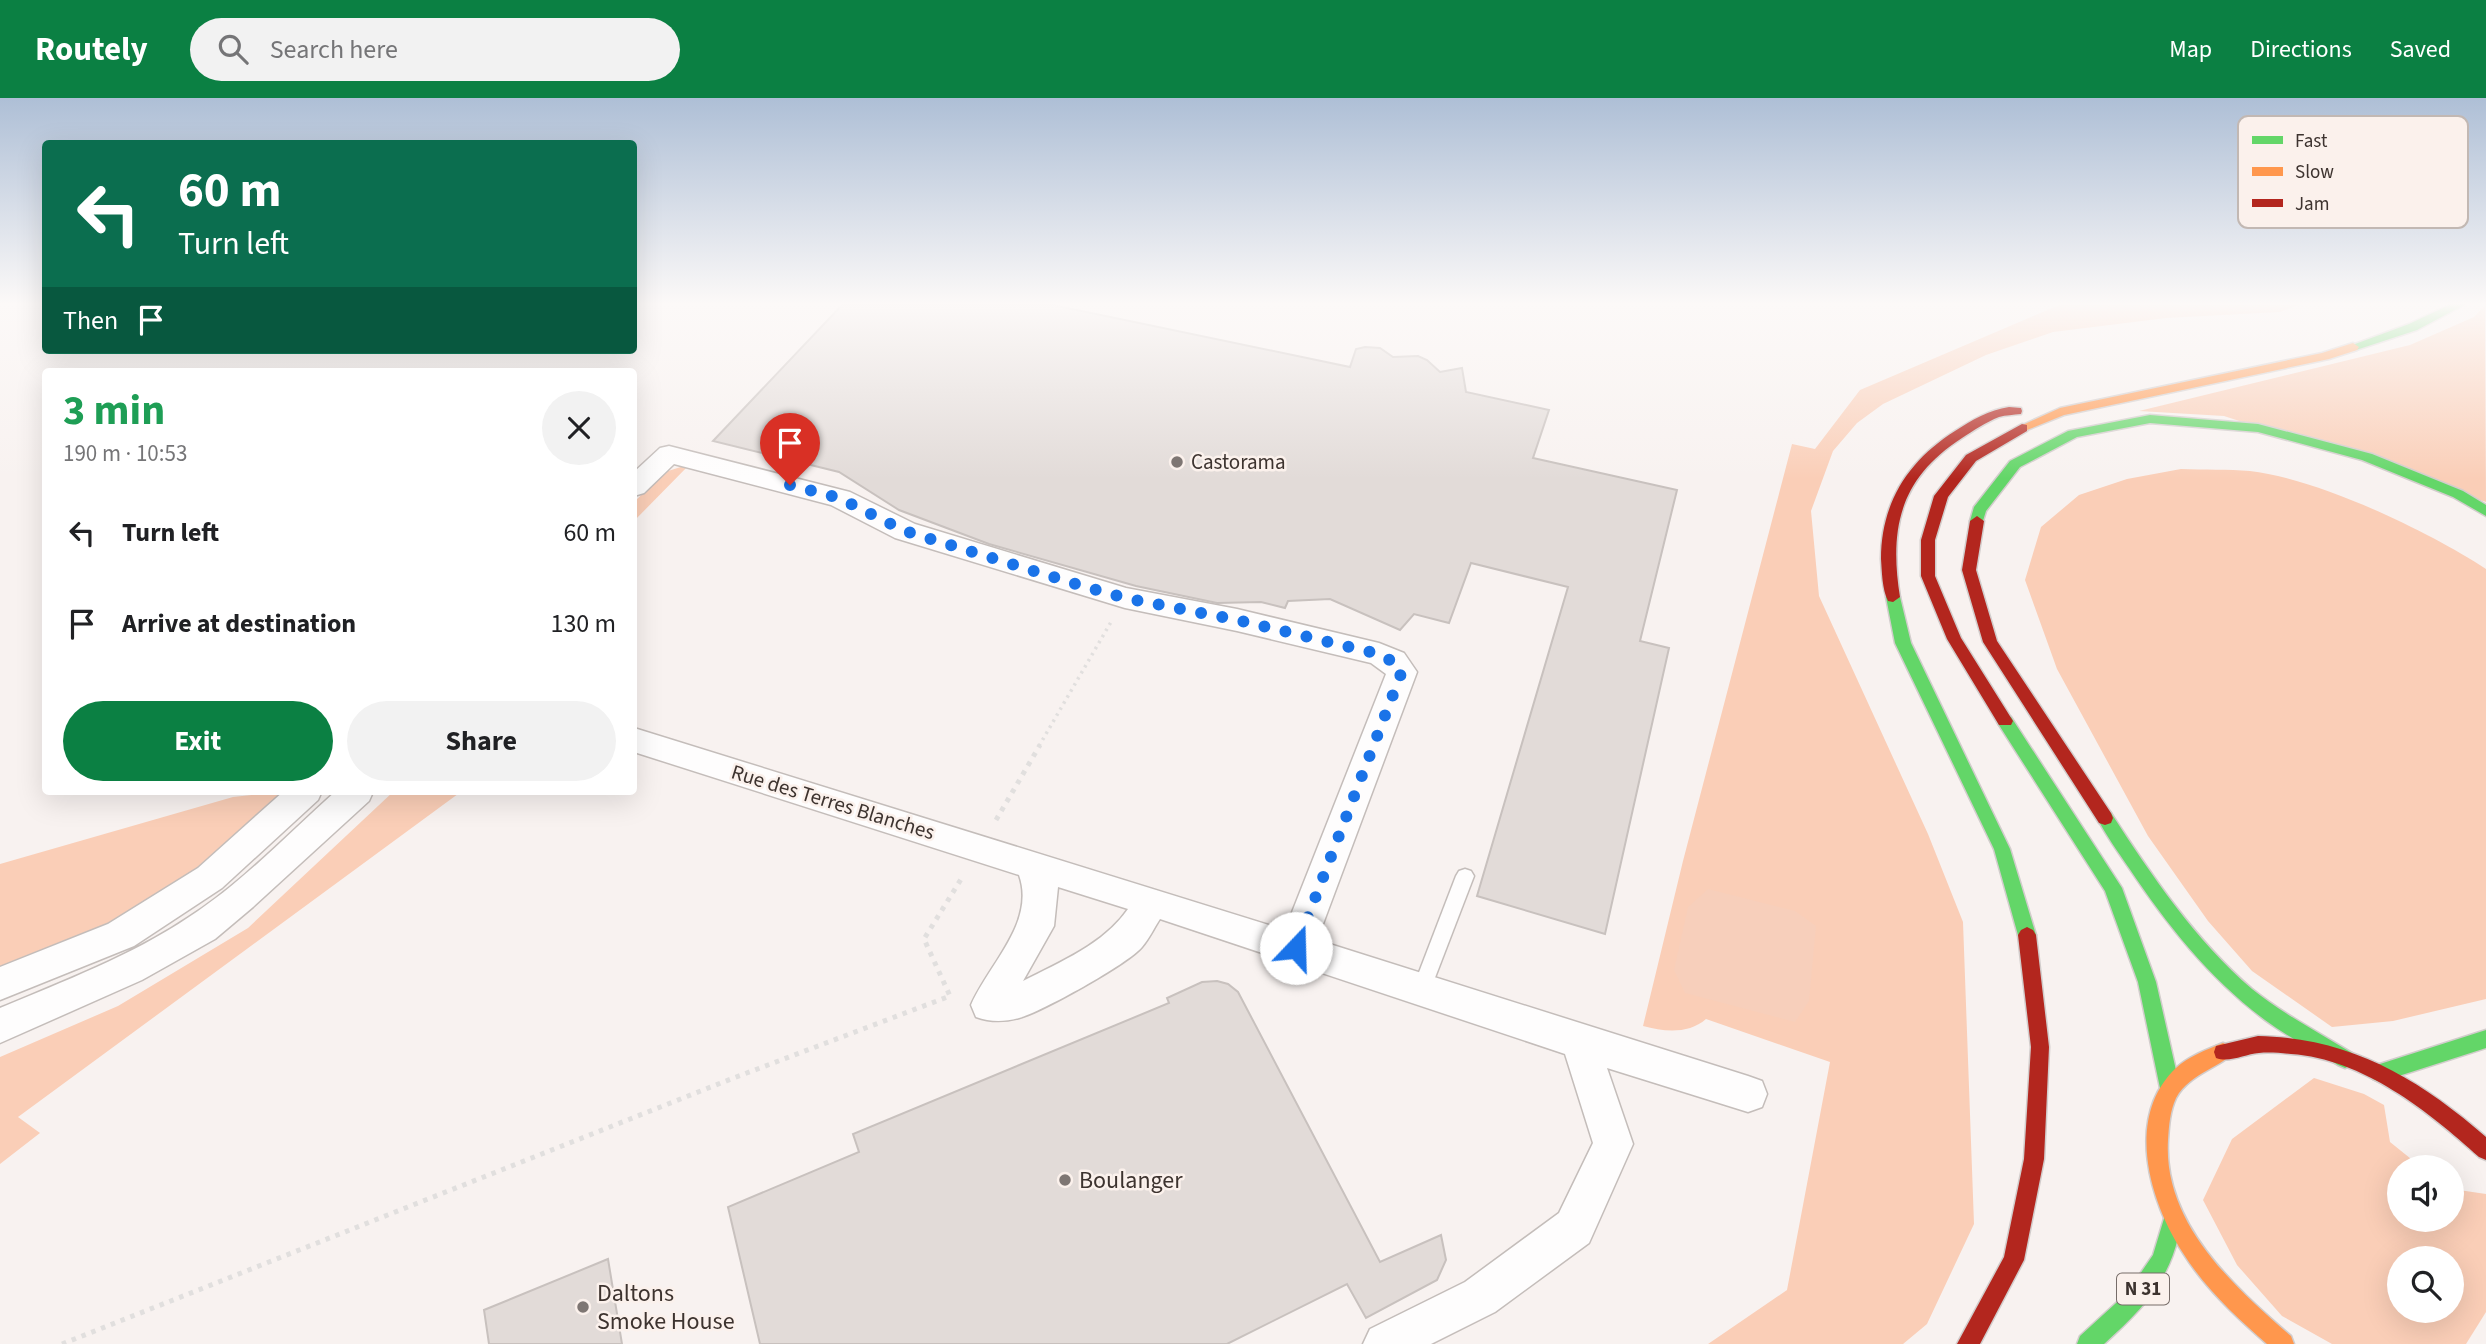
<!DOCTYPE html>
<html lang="en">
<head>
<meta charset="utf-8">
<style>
  :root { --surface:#fff; --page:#f2f2f2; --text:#202124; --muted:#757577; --accent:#0b8043 }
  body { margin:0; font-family:"Source Sans 3",sans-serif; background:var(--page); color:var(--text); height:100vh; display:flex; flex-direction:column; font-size:26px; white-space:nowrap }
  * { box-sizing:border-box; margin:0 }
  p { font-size:23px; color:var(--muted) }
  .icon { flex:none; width:38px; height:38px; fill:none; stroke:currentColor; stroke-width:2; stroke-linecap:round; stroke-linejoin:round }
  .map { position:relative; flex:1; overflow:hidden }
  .side { position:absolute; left:42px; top:270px; width:595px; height:427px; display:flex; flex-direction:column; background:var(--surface); border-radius:7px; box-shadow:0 7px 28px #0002 }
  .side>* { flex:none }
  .hud { position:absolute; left:42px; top:42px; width:595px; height:214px; border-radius:7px; box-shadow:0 7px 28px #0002; background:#0b6e4f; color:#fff; overflow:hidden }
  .fabs { position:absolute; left:2387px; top:1057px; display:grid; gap:14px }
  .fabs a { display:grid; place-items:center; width:77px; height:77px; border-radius:50%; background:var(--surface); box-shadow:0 7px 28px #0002; font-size:35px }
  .pin { position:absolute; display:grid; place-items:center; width:60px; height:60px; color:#fff; margin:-72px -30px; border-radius:50% 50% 50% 0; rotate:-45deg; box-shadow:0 0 7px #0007 }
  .pin .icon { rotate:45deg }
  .me { position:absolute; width:77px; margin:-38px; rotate:21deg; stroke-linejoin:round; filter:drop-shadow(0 0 5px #0008) }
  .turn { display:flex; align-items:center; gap:24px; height:147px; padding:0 21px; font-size:32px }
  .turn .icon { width:91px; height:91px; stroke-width:2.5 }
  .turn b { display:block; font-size:49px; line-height:60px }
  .then { display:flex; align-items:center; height:66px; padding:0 21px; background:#0003; gap:14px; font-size:26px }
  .round { display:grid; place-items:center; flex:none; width:74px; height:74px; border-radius:37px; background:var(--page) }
  .headline { display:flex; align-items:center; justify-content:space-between; height:119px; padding:0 21px }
  h1 { font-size:42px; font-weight:700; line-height:52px; color:#1e9e55 }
  .primary-button { display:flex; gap:14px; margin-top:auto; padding:14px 21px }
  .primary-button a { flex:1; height:80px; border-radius:42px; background:var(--accent); color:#fff; font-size:28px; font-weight:700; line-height:80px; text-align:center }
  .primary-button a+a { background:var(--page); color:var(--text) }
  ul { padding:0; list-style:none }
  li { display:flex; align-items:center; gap:21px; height:91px; padding:0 21px }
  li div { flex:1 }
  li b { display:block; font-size:26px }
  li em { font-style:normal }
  header { display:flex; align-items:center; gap:42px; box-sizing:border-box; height:98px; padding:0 35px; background:var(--accent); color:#fff }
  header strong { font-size:33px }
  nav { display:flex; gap:38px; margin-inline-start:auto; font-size:24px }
  .search { width:490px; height:63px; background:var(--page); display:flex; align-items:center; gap:18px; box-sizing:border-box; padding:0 24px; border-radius:38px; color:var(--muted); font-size:26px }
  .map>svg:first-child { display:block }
  .green { fill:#faceb7; fill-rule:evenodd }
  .water { fill:#f7cfbb }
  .building { fill:#e2dbd8; stroke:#c8c1be; stroke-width:2 }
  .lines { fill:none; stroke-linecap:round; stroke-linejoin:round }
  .lane-casing { stroke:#c4bdba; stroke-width:3 }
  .street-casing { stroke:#c4bdba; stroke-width:3 }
  .fast-casing { stroke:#d2cdcc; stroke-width:3 }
  .slow-casing { stroke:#d2cdcc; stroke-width:3 }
  .jam-casing { stroke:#d2cdcc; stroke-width:3 }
  .path-far1 { stroke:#e1dfde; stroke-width:3.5; stroke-dasharray:2.5 4.5; stroke-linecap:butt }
  .path { stroke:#e1dfde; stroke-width:5; stroke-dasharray:4.5 6; stroke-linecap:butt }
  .lane { fill:#fefdfd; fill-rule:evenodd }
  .street { fill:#fefdfd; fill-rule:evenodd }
  .fast { fill:#63d668; fill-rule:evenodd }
  .slow { fill:#ff974d; fill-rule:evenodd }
  .jam { fill:#b3261e; fill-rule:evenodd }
  .route { stroke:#1a73e8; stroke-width:12; stroke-dasharray:0 21.6 }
  .poi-dot { fill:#7e7673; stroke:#fbf1ec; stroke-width:2.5 }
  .labels { text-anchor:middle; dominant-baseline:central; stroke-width:5; stroke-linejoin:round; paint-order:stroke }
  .shield { fill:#fbf1ec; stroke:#766c68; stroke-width:2 }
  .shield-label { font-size:19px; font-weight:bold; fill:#3d332f }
  .poi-label { font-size:21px; fill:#3d332f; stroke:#fbf1ec; text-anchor:start }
  .street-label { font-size:21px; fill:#3d332f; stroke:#fbf1ec }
  .near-poi-label { font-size:24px; fill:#3d332f; stroke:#fbf1ec; text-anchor:start }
  .key { fill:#fbf1ec; stroke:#c2b8b3; stroke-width:2 }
  .key-label { font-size:19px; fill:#3d332f }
</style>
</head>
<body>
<header>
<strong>Routely</strong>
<div class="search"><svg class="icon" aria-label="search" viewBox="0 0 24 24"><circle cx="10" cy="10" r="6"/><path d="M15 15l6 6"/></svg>Search here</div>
<nav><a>Map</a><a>Directions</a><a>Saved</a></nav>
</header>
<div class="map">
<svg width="2486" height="1246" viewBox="0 0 2486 1246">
  <rect width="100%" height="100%" fill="#f8f2f0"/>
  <path class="green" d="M2059 207H2299L2280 214 2166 220 2053 234 1986 257 1883 306 1857 325 1833 353 1811 413 1819 498 1928 736 1963 824 1974 1126 1927 1226 1903 1246H1708L1787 1192 1830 964 1706 921C1689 936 1665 934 1643 928L1683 763 1792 346 1815 351 1860 292Z
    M2485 207 2486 404 2224 318 2139 313 2410 247 2474 219Z
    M690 366 634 423V404L665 374Z
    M2181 371C2204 372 2228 371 2250 373 2319 381 2428 433 2486 471V901L2393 923 2332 929 2252 873 2208 823 2148 738 2057 571 2025 482 2041 429 2079 397 2127 381Z
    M289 693 190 777 101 835 0 875V766L233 699Z
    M394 693H462L18 1019 40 1035 0 1066V959L118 908 248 830Z
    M2314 980 2364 996 2384 1007 2390 1044 2421 1069H2399V1122H2452V1091L2486 1096V1214L2466 1246H2332L2282 1218 2237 1167 2203 1102 2232 1041ZM2399 1160H2452V1213H2399Z"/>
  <path class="water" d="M1708 791 1795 813 1816 828 1809 903 1795 924 1685 895 1674 872 1688 809Z"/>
  <path class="building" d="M842 207H1053L1350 269 1356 251 1365 249 1380 250 1393 259 1418 258 1427 262 1440 274 1462 270 1466 294 1549 312 1533 360 1677 392 1640 543 1669 550 1605 836 1477 798 1568 489 1471 465 1449 525 1414 516 1400 532 1330 501 1288 503 1285 510 1261 504 1217 505 1136 488 989 446 899 412 839 374 713 343Z
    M1217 883 1228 886 1238 894 1380 1164 1441 1137 1446 1162 1437 1182 1366 1220 1347 1186 1227 1246H760L728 1109 859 1054 853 1036 1169 905 1167 900 1202 884Z
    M608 1161 622 1246H489L484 1212Z"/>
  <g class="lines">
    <defs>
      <path id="lane" d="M1465 771 1471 773 1474 778 1431 890 1428 896 1422 898 1416 896 1413 890 1456 778 1459 773Z"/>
      <path id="street" d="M669 348 850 394 915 426 1126 490 1237 511 1379 545 1404 555 1417 574 1317 842 1748 978 1762 983 1767 996 1762 1009 1748 1014 1607 970 1633 1046 1589 1145 1495 1214 1431 1246H1363L1370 1231 1465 1184 1559 1115 1593 1045 1565 956 1160 821C1154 830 1149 841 1142 849 1128 866 1041 914 1019 920 1004 924 990 924 976 919L971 907C989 866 1036 824 1019 777L634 654V630L1285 832 1386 576 1371 565 1237 533 1125 510 895 440 831 407 674 366 644 395 634 398V374L660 350ZM1058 789 1128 811C1104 846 1060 864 1023 883L1054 828Z
        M284 693H322L318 702 222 790 134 848 0 902V869L108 826 198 770Z
        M336 693 373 694 369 703 253 809 215 841 142 882 0 945V910C64 883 131 858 189 819 242 785 289 735 336 693Z"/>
      <path id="fast" d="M2449 207H2464L2417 232 2353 253 2347 249 2409 226Z
        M2150 317 2258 326 2372 356 2463 393 2486 407V418L2453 399 2362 362 2258 334 2150 325 2077 339 2020 369 1986 413 1982 426H1972L1970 423 1974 409 2010 363 2068 333Z
        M1893 494 1900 499 1911 545 2010 751 2036 837 2033 842 2027 845 2021 842 2018 837 1994 751 1895 545 1886 499Z
        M2005 617 2011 619 2122 790 2156 884 2180 990 2177 996 2170 999 2163 996 2160 990 2138 884 2105 793 1999 627 1997 623 1999 619Z
        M2105 713 2111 715C2152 778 2195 842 2252 891 2283 916 2318 934 2352 955L2354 961 2352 967 2345 970 2338 967C2314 952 2288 939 2265 922 2210 881 2167 827 2129 770 2118 754 2106 737 2097 720L2099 715Z
        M2486 932V950L2380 984 2373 981 2370 975 2373 969 2380 966Z
        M2173 1111 2180 1114C2184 1123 2181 1130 2178 1140 2166 1188 2139 1214 2104 1246H2077L2080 1238 2127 1195 2153 1157 2166 1114Z"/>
      <path id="slow" d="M2353 245 2359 249 2357 252 2329 261 2064 317 2022 334 2016 330 2060 310 2322 255Z
        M2223 945 2230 948 2232 954C2227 967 2190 974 2176 1000 2170 1013 2169 1027 2168 1042 2163 1125 2233 1188 2291 1238L2294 1246H2267C2236 1219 2205 1190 2183 1155 2150 1105 2124 1019 2176 970 2189 958 2206 952 2223 945Z"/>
      <path id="jam" d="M2009 309 2021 310 2022 313 2021 316C2013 317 2006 317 1999 319 1986 324 1973 333 1962 340 1900 380 1889 430 1900 499L1893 504 1888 503C1882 491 1882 474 1881 461 1881 404 1909 362 1955 333 1972 322 1989 312 2009 309Z
        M2022 326 2027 327V333L1976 363 1948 399 1935 442V478L1961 540 2013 623 2011 627H1999L1947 541 1921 478V442L1934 398 1966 357Z
        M1977 418 1984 423 1976 472 1997 543 2111 715 2113 720 2111 725 2105 727 2099 725 1983 544 1962 472 1970 423Z
        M2027 829 2033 832 2036 837 2049 949 2044 1061 2024 1162 1980 1246H1957L2004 1159 2024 1061 2031 949 2018 837 2021 832Z
        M2258 938C2350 940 2418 980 2486 1039V1062L2479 1059C2428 1013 2363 961 2291 956 2281 955 2269 954 2259 955 2245 956 2230 965 2216 960L2214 954 2216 948Z"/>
    </defs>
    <use href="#lane" class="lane-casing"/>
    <use href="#street" class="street-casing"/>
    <use href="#fast" class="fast-casing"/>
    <use href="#slow" class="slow-casing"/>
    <use href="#jam" class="jam-casing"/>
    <path class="path-far1" d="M1039 648 1111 524"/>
    <path class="path" d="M996 722 1040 647
      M62 1246 731 981 950 898 924 841 963 778"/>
    <use href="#lane" class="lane"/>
    <use href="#street" class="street"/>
    <use href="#fast" class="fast"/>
    <use href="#slow" class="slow"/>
    <use href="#jam" class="jam"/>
  </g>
  <linearGradient id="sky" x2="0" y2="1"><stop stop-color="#aebfd6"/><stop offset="0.54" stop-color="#fcf9f8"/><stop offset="1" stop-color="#fcf9f8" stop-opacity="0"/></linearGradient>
  <rect width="2486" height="381" fill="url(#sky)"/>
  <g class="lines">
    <path class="route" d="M790 387 839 400 905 433 1079 487 1125 500 1237 522 1379 556 1393 564 1402 573 1296 850"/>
  </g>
  <g class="poi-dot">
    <circle cx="1177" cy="364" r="7"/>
    <circle cx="1065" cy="1082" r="7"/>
    <circle cx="583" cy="1209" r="7"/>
  </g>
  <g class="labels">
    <rect class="shield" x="2117" y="1175.5" width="52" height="31" rx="5"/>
    <g class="shield-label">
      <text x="2143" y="1191">N 31</text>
    </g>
    <g class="poi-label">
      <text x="1191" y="364">Castorama</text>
    </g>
    <g class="street-label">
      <text transform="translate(833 704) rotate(17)">Rue des Terres Blanches</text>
    </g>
    <g class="near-poi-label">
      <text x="1079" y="1082">Boulanger</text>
      <text x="597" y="1195">Daltons<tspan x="597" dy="28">Smoke House</tspan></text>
    </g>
  </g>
  <rect x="2238" y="18" width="230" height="112" rx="10" class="key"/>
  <rect x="2252" y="38" width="31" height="8" fill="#63d668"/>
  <rect x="2252" y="69" width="31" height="9" fill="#ff974d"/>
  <rect x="2252" y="101" width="31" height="8" fill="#b3261e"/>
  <g class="key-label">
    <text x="2295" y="49">Fast</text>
    <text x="2295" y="80">Slow</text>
    <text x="2295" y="112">Jam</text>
  </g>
</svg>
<div class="fabs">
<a><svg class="icon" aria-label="sound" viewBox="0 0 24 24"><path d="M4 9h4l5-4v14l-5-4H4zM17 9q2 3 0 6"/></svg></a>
<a><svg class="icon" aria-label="search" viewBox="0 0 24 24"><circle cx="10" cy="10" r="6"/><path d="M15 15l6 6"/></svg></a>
</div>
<div class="pin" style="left:790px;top:387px;background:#d93025"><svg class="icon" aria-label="arrive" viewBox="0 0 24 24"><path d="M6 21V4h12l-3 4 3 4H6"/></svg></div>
<svg class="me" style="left:1296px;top:850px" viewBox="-20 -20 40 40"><circle r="19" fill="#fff"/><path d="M0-13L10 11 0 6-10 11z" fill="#1a73e8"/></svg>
<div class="hud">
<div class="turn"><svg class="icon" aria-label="left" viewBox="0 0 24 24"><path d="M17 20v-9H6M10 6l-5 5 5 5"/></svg><div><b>60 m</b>Turn left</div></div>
<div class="then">Then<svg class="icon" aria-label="arrive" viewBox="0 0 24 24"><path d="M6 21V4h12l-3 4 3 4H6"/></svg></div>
</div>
<section class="side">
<div class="headline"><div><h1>3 min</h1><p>190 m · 10:53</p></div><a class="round"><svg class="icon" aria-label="close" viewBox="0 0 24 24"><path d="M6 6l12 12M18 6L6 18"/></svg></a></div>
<ul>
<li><svg class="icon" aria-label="left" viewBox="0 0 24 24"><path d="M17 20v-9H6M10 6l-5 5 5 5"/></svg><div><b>Turn left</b></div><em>60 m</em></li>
<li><svg class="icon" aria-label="arrive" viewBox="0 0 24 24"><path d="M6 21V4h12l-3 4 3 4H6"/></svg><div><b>Arrive at destination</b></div><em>130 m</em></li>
</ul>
<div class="primary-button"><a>Exit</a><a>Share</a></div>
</section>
</div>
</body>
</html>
